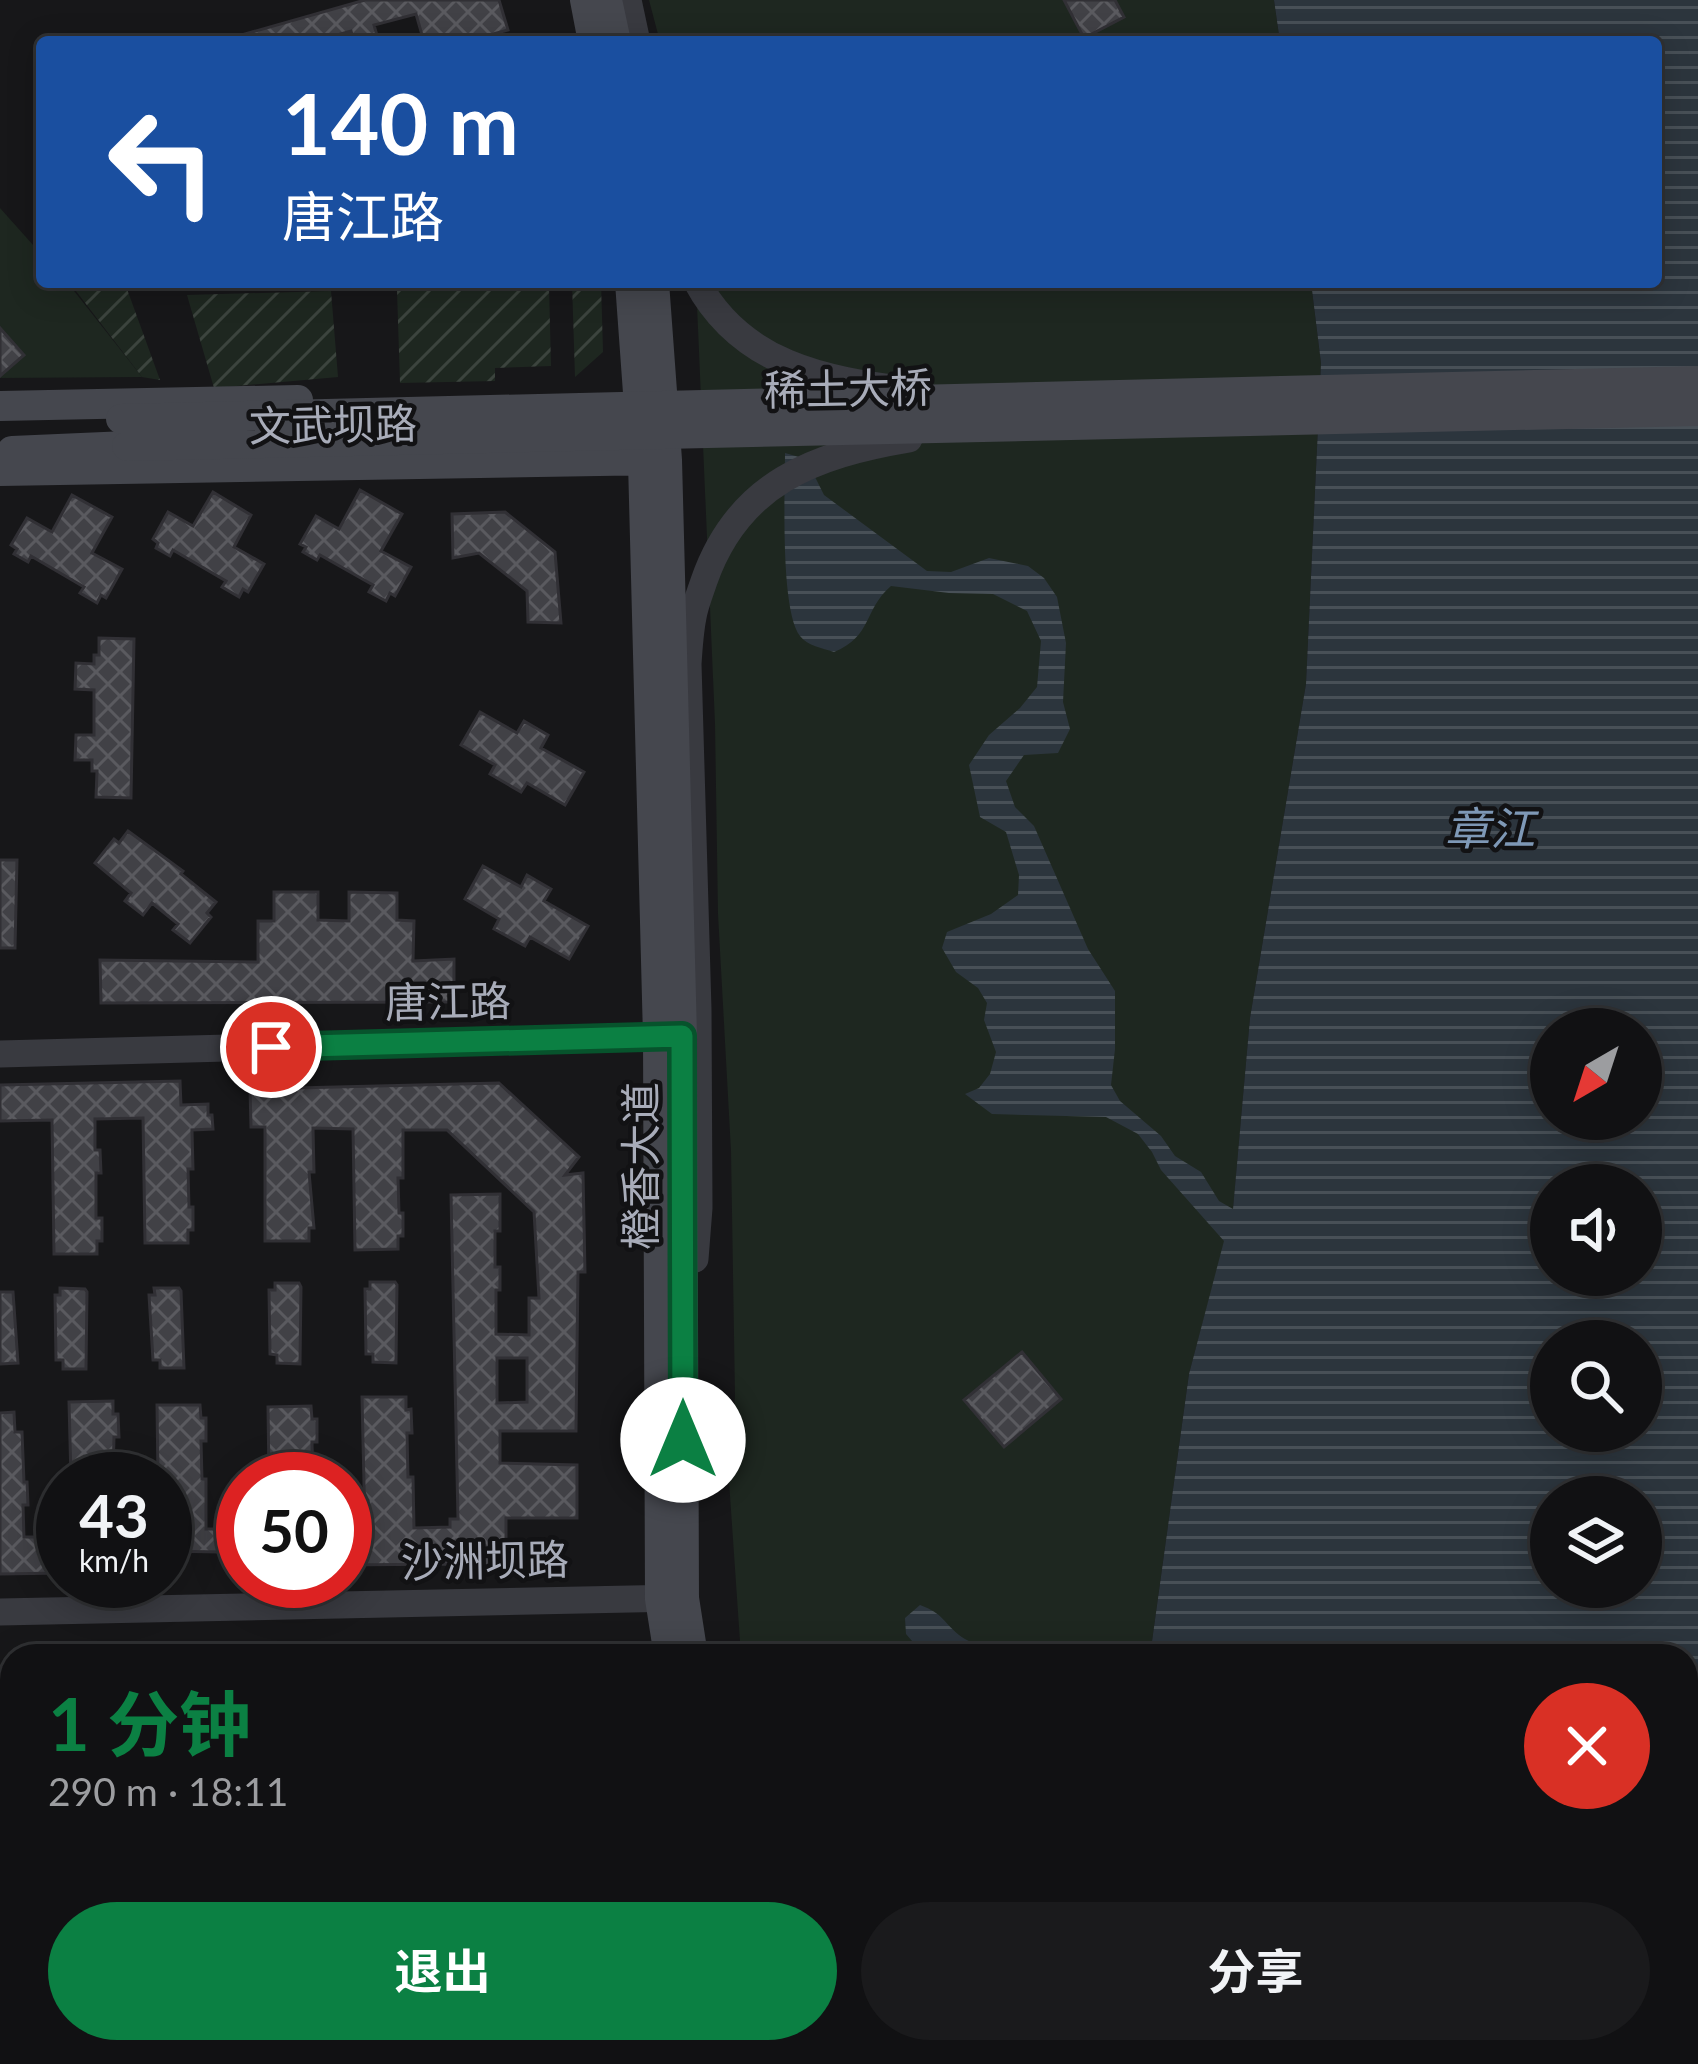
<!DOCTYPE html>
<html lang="zh">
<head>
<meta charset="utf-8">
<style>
  :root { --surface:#111113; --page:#1a1a1c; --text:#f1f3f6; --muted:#9c9da0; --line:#303133; --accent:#0b8043 }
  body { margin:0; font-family:Lato,"Noto Sans SC",sans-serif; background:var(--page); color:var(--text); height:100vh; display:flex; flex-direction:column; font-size:45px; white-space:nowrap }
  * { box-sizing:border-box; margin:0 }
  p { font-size:39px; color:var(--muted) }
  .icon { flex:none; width:66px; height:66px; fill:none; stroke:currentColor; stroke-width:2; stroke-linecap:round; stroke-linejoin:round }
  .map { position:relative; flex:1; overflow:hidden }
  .panel { position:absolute; left:0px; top:1644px; width:1698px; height:420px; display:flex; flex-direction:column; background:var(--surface); border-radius:36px 36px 0 0; box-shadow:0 6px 30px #0003,0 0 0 3px var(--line) }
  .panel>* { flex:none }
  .banner { position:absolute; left:36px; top:36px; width:1626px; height:252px; border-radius:12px; box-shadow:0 6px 30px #0003,0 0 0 3px var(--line); background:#1a4fa0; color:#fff; overflow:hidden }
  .needle { width:78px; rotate:219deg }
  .tools { position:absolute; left:1530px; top:1008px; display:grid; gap:24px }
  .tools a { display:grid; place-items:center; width:132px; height:132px; border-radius:50%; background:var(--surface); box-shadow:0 6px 30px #0003,0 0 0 3px var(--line); font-size:60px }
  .speed { position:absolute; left:36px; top:1452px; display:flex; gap:24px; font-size:60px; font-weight:700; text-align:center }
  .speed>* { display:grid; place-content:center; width:156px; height:156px; border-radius:50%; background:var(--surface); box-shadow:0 6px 30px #0003,0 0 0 3px var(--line); line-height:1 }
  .speed small { font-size:30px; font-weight:400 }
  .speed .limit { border:18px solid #d22; background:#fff; color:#111 }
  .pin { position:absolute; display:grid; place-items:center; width:102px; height:102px; color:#fff; margin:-51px; border:6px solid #fff; border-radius:50%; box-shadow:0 3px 12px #0007 }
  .me { position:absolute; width:132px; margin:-66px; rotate:0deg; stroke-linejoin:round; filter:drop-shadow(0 0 9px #0008) }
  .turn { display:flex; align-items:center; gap:42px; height:252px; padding:0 48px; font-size:54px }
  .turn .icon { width:156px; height:156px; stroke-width:2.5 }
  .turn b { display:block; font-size:84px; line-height:102px }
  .round { display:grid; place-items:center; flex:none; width:126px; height:126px; border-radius:63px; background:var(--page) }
  .head { display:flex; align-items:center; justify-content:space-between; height:204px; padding:0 48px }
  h1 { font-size:72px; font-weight:700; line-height:90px; color:var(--accent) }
  .primary-button { display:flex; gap:24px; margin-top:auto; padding:24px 48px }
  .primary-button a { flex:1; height:138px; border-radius:72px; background:var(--accent); color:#fff; font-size:48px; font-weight:700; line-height:138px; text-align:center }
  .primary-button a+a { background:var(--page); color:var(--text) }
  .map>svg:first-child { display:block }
  .park { fill:#1e2720 }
  .garden { fill:url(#garden-furrows) }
  .water { fill:url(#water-rules); fill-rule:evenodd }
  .building { fill:url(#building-cross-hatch); stroke:#313035; stroke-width:3; fill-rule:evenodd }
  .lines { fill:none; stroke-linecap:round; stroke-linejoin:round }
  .tertiary { stroke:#393a40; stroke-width:27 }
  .secondary { stroke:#45474e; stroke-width:30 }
  .secondary-bridge { stroke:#45474e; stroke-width:30 }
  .route-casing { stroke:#07532c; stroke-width:30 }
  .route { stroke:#0b8043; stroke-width:21 }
  .labels { text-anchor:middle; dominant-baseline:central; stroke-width:9; stroke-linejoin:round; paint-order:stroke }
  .street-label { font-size:42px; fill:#a8acb9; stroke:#121214 }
  .water-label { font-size:45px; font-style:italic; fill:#7e98b6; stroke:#121214 }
</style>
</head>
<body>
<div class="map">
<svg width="1698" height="2064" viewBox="0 0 1698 2064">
  <defs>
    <pattern id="garden-furrows" width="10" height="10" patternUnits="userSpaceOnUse" patternTransform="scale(3)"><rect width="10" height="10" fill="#1e2720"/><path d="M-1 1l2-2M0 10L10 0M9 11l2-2" fill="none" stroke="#3c443e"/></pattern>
    <pattern id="water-rules" width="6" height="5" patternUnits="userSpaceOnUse" patternTransform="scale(3)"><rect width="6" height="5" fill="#2c353d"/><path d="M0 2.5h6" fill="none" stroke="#485057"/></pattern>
    <pattern id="building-cross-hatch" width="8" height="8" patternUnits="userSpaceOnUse" patternTransform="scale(3)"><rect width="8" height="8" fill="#414146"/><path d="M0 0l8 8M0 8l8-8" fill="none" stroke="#5a5a5f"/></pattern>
  </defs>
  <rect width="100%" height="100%" fill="#171719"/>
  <path class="park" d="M649 0H1274L1280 42H660Z
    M0 208 42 255V282H67L142 377 0 378Z
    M696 282H1311L1321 363 1306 684 1250 1018 1233 1210 1189 1374 1150 1656H741L729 1481 735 1396 731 1151 718 914 715 724Z
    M766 2052H1089L1085 2064H765Z"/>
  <path class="garden" d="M572 282H601L603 352 575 377Z
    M549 286 551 366 495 368V381L400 383 397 290Z
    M127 289 160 380 142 377 76 291Z
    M331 291 338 377 214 388 187 295Z"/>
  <path class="water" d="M1274 0H1698V2064H1085L1089 2052H1686V1656H1150L1189 1374 1224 1241 1161 1170 1152 1152 1138 1134 1106 1117 992 1114 965 1094 979 1088 990 1074 996 1052 984 1020 987 1003 978 988 956 972 942 948 947 932 991 914 1018 895 1019 875 1006 832 980 817 969 765 989 735 1020 708 1037 687 1041 641 1027 611 993 594 949 593 891 586C863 610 873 636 834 652 822 648 808 646 800 636 780 610 785 491 785 453L799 457 810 467 824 495 927 571 951 572 989 558 1028 566 1044 578 1057 597 1066 643 1063 702 1070 729 1058 753 1024 755 1006 781 1015 807 1034 826 1088 949 1115 991V1049L1111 1085 1120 1101 1161 1136 1175 1156 1201 1172 1219 1201 1233 1209 1250 1018 1306 684 1321 363 1311 282H1656V42H1280ZM1551 1029H1641V1119H1551ZM1551 1185H1641V1275H1551ZM1551 1341H1641V1431H1551ZM1551 1497H1641V1587H1551Z
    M920 1605C944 1614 942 1621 959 1635 973 1647 992 1644 1005 1656H925L906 1634 905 1618Z"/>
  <path class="building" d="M365 0H499L508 30 464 42H424L416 14 374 25 378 39 366 42H354L351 31 312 42H232L231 38Z
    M1064 0H1115L1124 17 1084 38Z
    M0 328 24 355 0 376Z
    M360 490 402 514 381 551 411 567 395 596 390 593 386 601 369 592 373 585 320 555 317 560 303 552 306 547 300 544 316 516 339 529Z
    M213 492 251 515 234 547 264 564 248 592 243 589 239 597 222 587 226 581 173 550 170 556 156 548 158 543 153 539 168 512 193 526Z
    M72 495 112 517 92 553 122 569 106 598 101 595 97 603 80 593 84 587 31 556 28 562 14 554 17 549 11 545 27 518 52 532Z
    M505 512 555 552 561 623 528 622 527 591 479 553 453 558 452 514Z
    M99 638 134 639 131 798 96 797 97 771H92V760H75L76 735H94V690L75 689 76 663 94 664V655H99Z
    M480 712 517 733 524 721 548 735 541 748 584 772 565 805 527 783 521 792 490 774 495 765 461 745Z
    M128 831 183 871 181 874 216 902 207 913 211 917 190 943 173 930 178 924 152 903 143 915 125 901 131 893 95 863 114 839 119 843Z
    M0 860H17L15 948H0Z
    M483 866 521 887 527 875 551 889 544 901 588 926 569 959 530 937 525 946 494 929 499 919 465 899Z
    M274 892H318V920L349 921V892L397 893V920L414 921 413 961 454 959V1002L101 1003 100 960 258 962V921H274Z
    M180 1081 181 1105 208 1104V1115H212L213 1129 192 1130 193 1169H188L189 1207H193V1230H188V1243H145L143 1118 95 1119V1150H100L101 1173H96V1218H102V1241H97V1254H54L52 1120 0 1121V1085Z
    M499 1083 579 1157 565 1175 583 1173 585 1272H578L576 1431H500V1463L577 1465V1518H506V1570H450V1564L345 1565V1528H365L362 1397H406V1410L411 1409 412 1433H407L408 1477H413L414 1528 450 1527V1519H458L451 1195 500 1194V1231H495V1267H500V1290H496V1334L529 1335V1298H539L534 1212 447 1130H403V1178H398L399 1213H403V1236H398V1249L355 1250 353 1129 313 1128 314 1172H309L314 1228H309V1241H265V1127H251L250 1089ZM497 1358H527V1402L497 1403Z
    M370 1282H395L397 1285 396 1363 373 1362V1354H366L365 1289H370Z
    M275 1283H299L301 1287 300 1364 277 1363V1355L270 1354 269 1290H275Z
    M60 1288 85 1289 87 1292 86 1369H63V1360H56L55 1295H60Z
    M154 1288H179L181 1291 184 1368H160V1360H153L149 1295H155Z
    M0 1292H13L18 1363 0 1364Z
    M1022 1352 1061 1399 1004 1447 964 1400Z
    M113 1401V1414H118L119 1437H114L113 1479H71L69 1402Z
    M157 1405H200L201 1418H206V1441H201L202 1479H206V1529H218V1552L165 1551V1479H158Z
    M311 1406 312 1419H317V1442H312L313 1479H269L268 1407Z
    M14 1412 15 1432H22L24 1482H27L28 1505H23L24 1537H63V1573L0 1574V1413Z"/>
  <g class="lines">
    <path class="tertiary" d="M628 0 637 42
      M697 282C741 364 824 380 908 390
      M0 1054 677 1036
      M695 1259 699 1208 698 1010 688 664C689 648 690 632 693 617 695 605 700 593 704 581 738 483 814 455 909 439
      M0 1612 680 1598"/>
    <path class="secondary" d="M585 0 593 42
      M607 0 616 42
      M630 282 643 462 658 1037 660 1599 669 1656
      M654 282 667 460 682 1036 684 1598 693 1656
      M0 406 298 400
      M12 451 127 446
      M0 471 660 460
      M691 2064 692 2052
      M714 2064V2052"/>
    <path class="secondary-bridge" d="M121 419 1698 381
      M127 446 1698 411"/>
  </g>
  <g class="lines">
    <defs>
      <path id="route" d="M271 1047 682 1036 683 1440"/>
    </defs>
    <use href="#route" class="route-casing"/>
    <use href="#route" class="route"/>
  </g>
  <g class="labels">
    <g class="street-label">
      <text transform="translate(848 388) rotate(-1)">稀土大桥</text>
      <text transform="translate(333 424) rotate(-1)">文武坝路</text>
      <text transform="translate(448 1001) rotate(-1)">唐江路</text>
      <text transform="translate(640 1166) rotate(-90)">橙香大道</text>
      <text transform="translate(485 1560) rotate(-1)">沙洲坝路</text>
    </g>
    <g class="water-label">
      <text x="1490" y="828">章江</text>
    </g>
  </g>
</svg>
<div class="tools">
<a><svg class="needle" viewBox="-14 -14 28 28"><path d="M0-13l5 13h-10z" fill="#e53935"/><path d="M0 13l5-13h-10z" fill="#9c9da0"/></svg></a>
<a><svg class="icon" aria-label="sound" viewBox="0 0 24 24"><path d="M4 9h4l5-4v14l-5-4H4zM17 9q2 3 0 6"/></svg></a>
<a><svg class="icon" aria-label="search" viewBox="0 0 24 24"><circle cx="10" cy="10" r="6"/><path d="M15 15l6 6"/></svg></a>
<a><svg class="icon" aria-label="layers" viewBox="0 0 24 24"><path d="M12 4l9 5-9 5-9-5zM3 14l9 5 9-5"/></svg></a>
</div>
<div class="speed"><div>43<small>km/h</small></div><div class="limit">50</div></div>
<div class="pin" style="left:271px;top:1047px;background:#d93025"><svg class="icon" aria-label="arrive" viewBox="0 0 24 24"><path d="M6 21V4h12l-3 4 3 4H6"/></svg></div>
<svg class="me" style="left:683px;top:1440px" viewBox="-20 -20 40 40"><circle r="19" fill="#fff"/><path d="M0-13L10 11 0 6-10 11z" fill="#0b8043"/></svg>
<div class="banner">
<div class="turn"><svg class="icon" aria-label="left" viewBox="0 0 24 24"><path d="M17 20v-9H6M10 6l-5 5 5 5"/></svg><div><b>140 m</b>唐江路</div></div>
</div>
<section class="panel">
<div class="head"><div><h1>1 分钟</h1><p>290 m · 18:11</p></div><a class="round" style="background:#d93025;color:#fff"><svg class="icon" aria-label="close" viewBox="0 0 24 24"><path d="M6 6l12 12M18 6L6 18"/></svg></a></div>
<div class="primary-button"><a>退出</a><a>分享</a></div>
</section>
</div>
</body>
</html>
